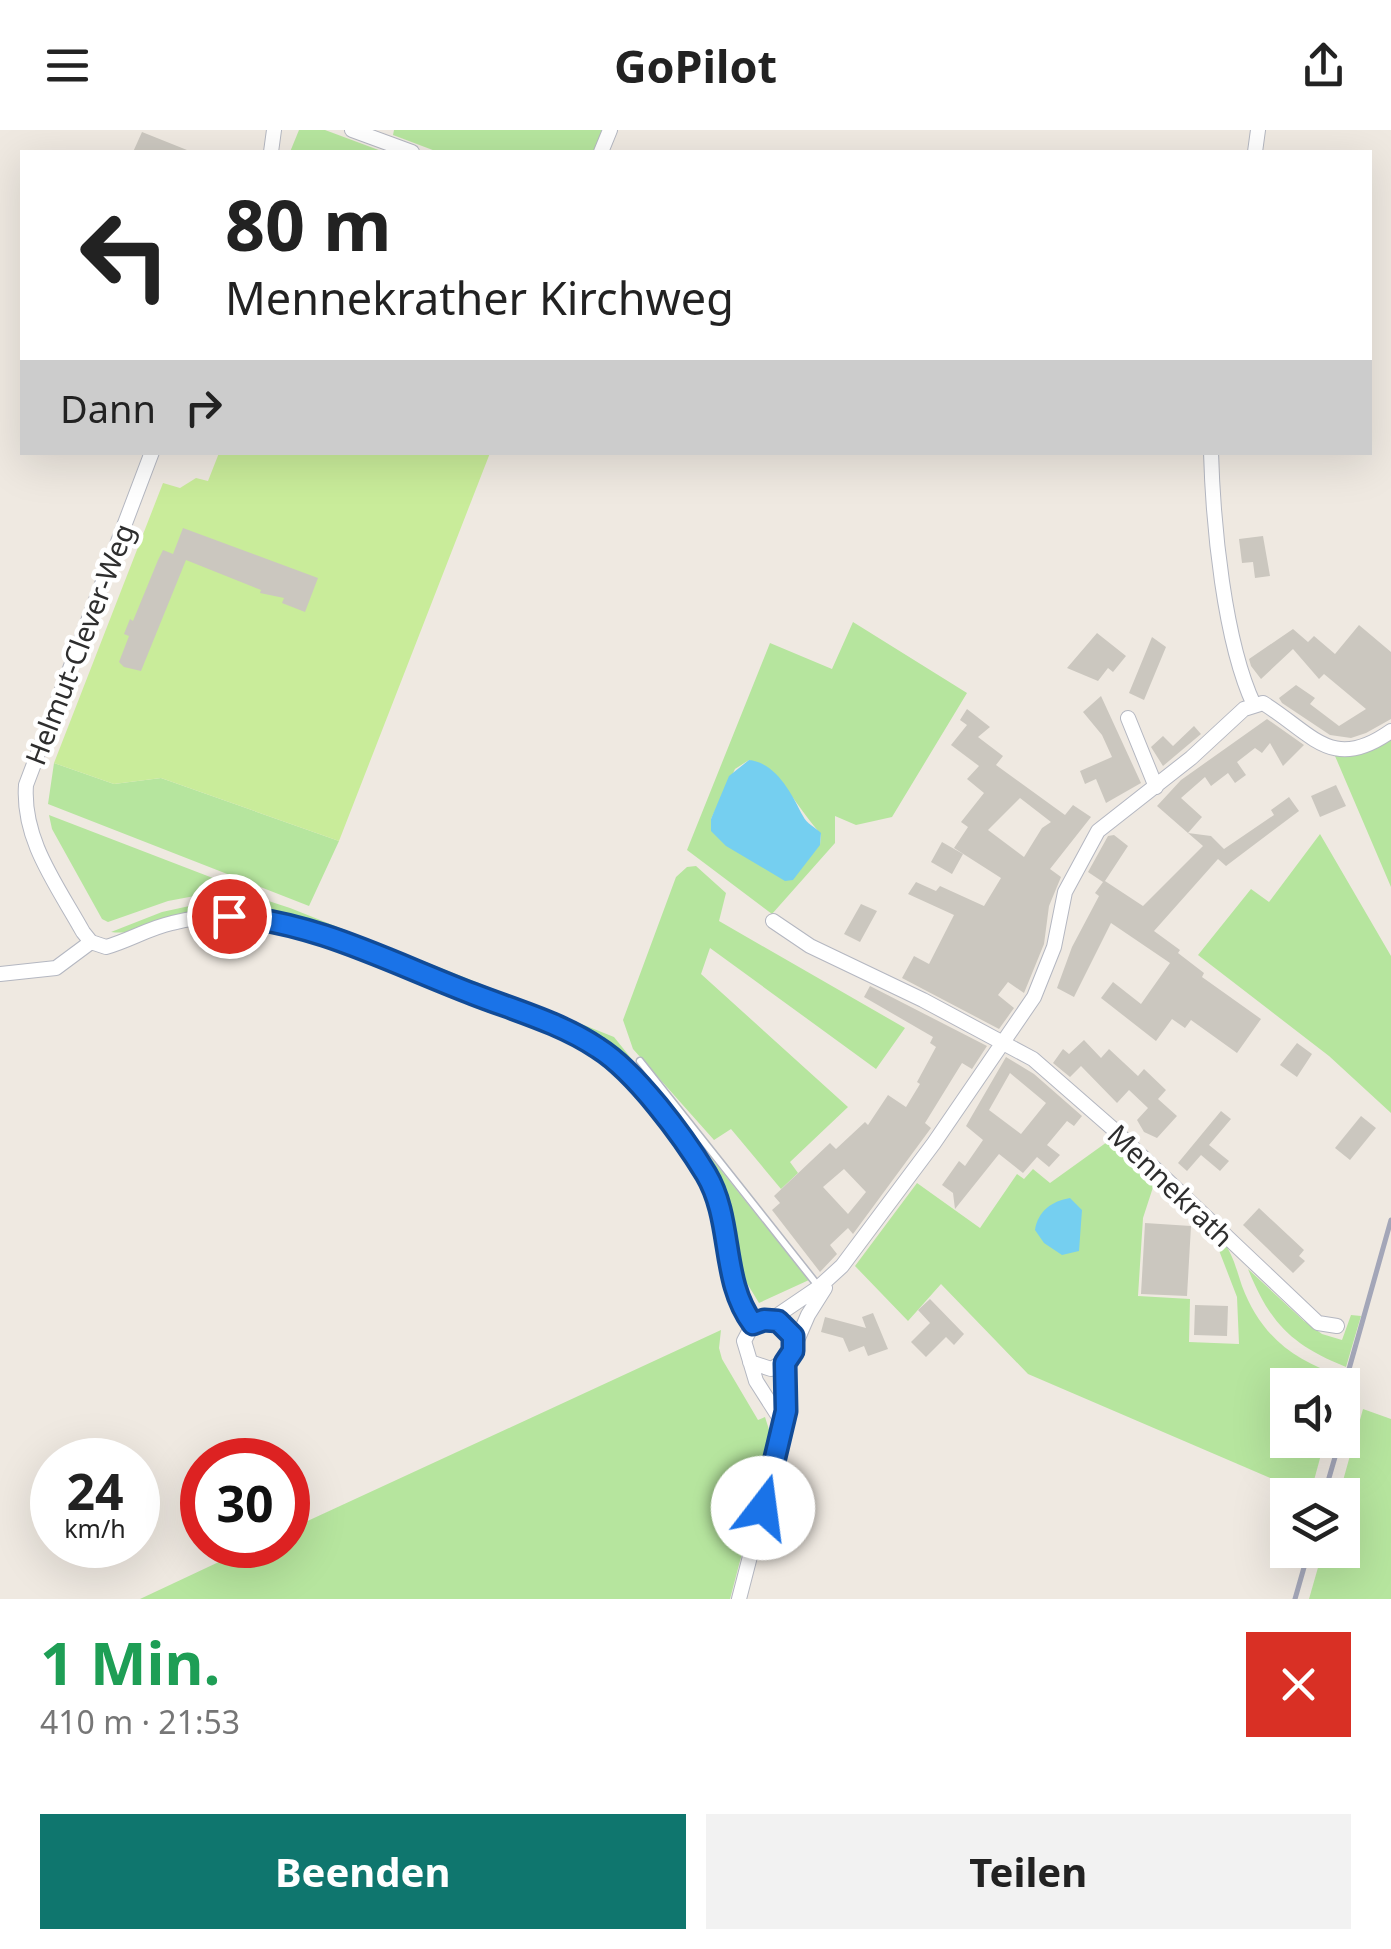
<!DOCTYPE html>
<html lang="de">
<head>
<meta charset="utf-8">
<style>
  :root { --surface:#fff; --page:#f2f2f2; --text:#222; --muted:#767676; --accent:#0f766e }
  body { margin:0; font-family:"Noto Sans",sans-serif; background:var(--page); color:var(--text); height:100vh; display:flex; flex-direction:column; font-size:38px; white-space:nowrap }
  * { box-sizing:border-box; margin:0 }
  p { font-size:32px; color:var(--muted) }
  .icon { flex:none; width:55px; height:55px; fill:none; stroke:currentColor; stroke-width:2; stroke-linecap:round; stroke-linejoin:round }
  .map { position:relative; height:1469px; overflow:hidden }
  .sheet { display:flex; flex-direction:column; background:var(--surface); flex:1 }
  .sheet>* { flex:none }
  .banner { position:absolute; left:20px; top:20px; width:1352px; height:305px; border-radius:0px; box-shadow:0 10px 40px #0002; background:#fff; color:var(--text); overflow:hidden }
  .tools { position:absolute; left:1270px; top:1238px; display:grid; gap:20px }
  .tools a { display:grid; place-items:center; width:90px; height:90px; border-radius:0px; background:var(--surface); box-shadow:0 10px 40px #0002; font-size:50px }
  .speed { position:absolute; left:30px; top:1308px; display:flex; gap:20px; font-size:50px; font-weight:700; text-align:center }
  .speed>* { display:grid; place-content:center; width:130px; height:130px; border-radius:50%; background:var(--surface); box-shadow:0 10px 40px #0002; line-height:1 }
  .speed small { font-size:25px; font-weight:400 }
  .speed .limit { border:15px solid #d22; background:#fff; color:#111 }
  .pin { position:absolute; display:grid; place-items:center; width:85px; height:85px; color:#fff; margin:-42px; border:5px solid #fff; border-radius:50%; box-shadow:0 2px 10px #0007 }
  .me { position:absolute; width:110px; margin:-55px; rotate:15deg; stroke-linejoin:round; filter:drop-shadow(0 0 8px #0008) }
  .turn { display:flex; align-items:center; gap:35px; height:210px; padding:0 40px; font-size:45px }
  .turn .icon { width:130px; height:130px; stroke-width:2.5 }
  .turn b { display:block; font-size:70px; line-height:85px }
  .then { display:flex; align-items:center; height:95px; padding:0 40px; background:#0003; gap:20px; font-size:38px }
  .round { display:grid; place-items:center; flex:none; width:105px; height:105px; border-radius:0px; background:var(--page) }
  .headline { display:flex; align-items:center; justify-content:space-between; height:170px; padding:0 40px }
  h1 { font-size:60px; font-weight:700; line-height:75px; color:#1e9e55 }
  .cta { display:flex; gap:20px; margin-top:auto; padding:20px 40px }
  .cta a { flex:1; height:115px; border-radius:0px; background:var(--accent); color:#fff; font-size:40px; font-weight:700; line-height:115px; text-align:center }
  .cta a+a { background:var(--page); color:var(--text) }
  header { display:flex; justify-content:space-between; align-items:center; height:130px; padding:0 40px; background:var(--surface); font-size:45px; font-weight:700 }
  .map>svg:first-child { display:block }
  .green { fill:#b6e59e; fill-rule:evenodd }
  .pitch { fill:#c9ec9a }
  .water { fill:#75cff0 }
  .building { fill:#cbc7bf; fill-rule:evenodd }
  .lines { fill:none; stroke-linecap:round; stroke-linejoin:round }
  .service-casing { stroke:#b4b7c1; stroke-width:9 }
  .minor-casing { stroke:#b4b7c1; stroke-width:16 }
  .service { stroke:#fff; stroke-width:6 }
  .minor { stroke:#fff; stroke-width:14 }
  .rail { stroke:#a3a6b8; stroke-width:5 }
  .route-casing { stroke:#114b97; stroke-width:25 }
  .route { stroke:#1a73e8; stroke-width:18 }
  .labels { text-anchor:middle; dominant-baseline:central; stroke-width:9; stroke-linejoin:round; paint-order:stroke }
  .street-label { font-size:28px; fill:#2e2e2e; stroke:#fff }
</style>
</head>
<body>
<header><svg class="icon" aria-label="menu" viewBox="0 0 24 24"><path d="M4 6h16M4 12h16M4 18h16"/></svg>GoPilot<svg class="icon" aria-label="share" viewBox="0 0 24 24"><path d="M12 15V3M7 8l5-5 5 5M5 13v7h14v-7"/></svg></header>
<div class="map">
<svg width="1391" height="1469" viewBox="0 0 1391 1469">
  <rect width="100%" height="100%" fill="#efe9e1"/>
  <path class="green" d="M299 0H325L384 22H290Z
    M394 0H602L594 22H438L393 5Z
    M853 492 967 563 892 687 856 695 835 686V713L772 784 687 720 770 513 832 539ZM749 630C785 646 796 677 821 704L820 715 711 689 735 639Z
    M1391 605V757L1335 626 1354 625Z
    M54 633 114 654 161 648 339 711 309 776 48 674Z
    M49 685 218 750 220 757 216 762 168 771 108 792 102 789 52 699Z
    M1320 704 1391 826V983L1329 926 1198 825 1251 759 1269 772Z
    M696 736 726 763 719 791 905 898 876 939 710 818 701 844 848 977 790 1032 798 1043 781 1059 731 999 714 1010 633 919 623 890 676 747 687 737Z
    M232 759 290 778 614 907 809 1150 759 1173 745 1150 732 1087 714 1043 649 959 604 915 574 897 453 845 266 782C243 780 219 779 195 783 168 789 139 806 111 802L162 782 217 770Z
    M1114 1007 1156 1048 1143 1088 1138 1166 1190 1169 1189 1212 1239 1214 1237 1167 1215 1110 1219 1107C1232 1120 1236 1138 1242 1156 1261 1206 1293 1230 1343 1247L1341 1255H1288V1310H1325L1310 1365 1028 1244 941 1154 908 1191 855 1136 917 1053 980 1098 1017 1044 1024 1049 1033 1039 1050 1053Z
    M1248 1139 1304 1191 1322 1204 1342 1210 1351 1185 1361 1186 1346 1237C1291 1215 1270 1193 1248 1139Z
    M721 1200 719 1218 722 1229 758 1290 765 1287 772 1309 730 1469H140L255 1415H288V1400Z
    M1363 1279 1391 1289V1469H1309L1323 1420H1342V1365H1339Z"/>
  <path class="pitch" d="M219 323H490L339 711 161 648 114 654 54 633 163 353 180 358 196 348 208 351Z"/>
  <path class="water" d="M749 630C777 633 792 665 803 686 806 693 816 698 821 703L820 715 793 750 785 751 726 716 711 701V689L729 646Z
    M1070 1068 1082 1080 1079 1121 1062 1125 1044 1113 1035 1100C1038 1081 1052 1071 1070 1068Z"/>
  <path class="building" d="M142 2 192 22H133Z
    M183 398 318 448 305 482 282 473 284 468 260 463 261 460 186 430 141 541 124 537 119 532 129 506 124 504 130 489 133 491 158 430 163 420 173 424Z
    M1263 406 1270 446 1255 448 1253 432 1242 433 1239 409Z
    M1359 495 1391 522V589L1366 603 1351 608 1330 605 1282 573 1279 568 1296 555 1315 568 1310 574 1339 596 1366 579 1324 544 1319 549 1293 519 1261 549 1251 536 1249 529 1293 499 1308 512 1314 506 1335 524Z
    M1097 503 1126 526 1113 542 1108 538 1098 551 1067 538Z
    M1152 507 1166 517 1144 570 1129 563Z
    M1101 566 1141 653 1106 673 1096 649 1085 654 1080 641 1112 627 1102 605 1083 582Z
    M967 579 990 597 978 607 1003 626 996 635 1065 685 1073 675 1091 687 1050 739 1061 747 1049 776 1044 814 1024 863 1008 852 998 865 1014 878 999 899 902 848 914 826 929 834 954 785 908 764 916 752 936 761 940 756 984 776 1001 748 954 718 968 697 961 692 984 663 967 649 979 636 951 615 967 595 960 590ZM1020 668 1051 692 1042 698 1024 727 988 700Z
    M1267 589 1304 615 1283 636 1270 613 1262 623 1255 618 1237 632 1246 645 1235 653 1228 643 1211 656 1205 647 1181 668 1202 687 1188 703 1157 676 1181 650Z
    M1194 596 1201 604 1163 636 1151 617 1163 606 1173 616Z
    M1336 655 1346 676 1320 687 1311 666Z
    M1289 667 1299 681 1226 736 1218 729 1154 801 1180 820 1178 823 1204 843 1202 847 1261 889 1237 923 1191 890 1185 898 1172 889 1156 911 1101 868 1113 852 1141 874 1170 833 1111 793 1074 867 1057 858 1072 817 1099 766 1095 763 1103 752 1088 742 1108 706 1114 705 1128 716 1105 751 1143 776 1203 716 1188 703 1211 706 1224 719 1274 685 1271 680Z
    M942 712 963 724 952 744 931 732Z
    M861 774 877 781 860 812 844 804Z
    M870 856 987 916 972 939 962 933 925 993 931 998 853 1104 848 1098 830 1115 837 1124 820 1142 772 1080 780 1073 774 1066 830 1013 836 1019 865 992 868 995 888 965 906 977 920 954 917 952 936 917 930 913 933 907 864 867ZM844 1039 866 1062 848 1084 823 1057Z
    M1084 910 1101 928 1109 919 1138 946 1144 939 1166 960 1158 969 1177 986 1157 1008 1144 1002 1137 990 1148 978 1129 960 1117 973 1081 936 1070 947 1053 933 1063 919 1069 924Z
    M1297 913 1312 924 1297 947 1280 935Z
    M1006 927 1034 944 1082 986 1074 996 1067 991 1047 1015 1060 1025 1049 1037 1037 1027 1023 1043 999 1024 955 1079 953 1063 942 1055 959 1031 965 1036 983 1010 966 996ZM1010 943 1046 973 1021 1004 989 980Z
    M1221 981 1231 989 1209 1015 1229 1031 1220 1041 1201 1025 1187 1041 1178 1033Z
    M1361 986 1376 998 1350 1030 1335 1018Z
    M1259 1078 1304 1120 1299 1126 1305 1131 1293 1143 1243 1095Z
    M1145 1093 1191 1096 1187 1166 1141 1164Z
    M930 1169 964 1204 954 1215 946 1207 926 1227 911 1212 930 1193 918 1180Z
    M1195 1175 1228 1176 1227 1206 1194 1205Z
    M873 1183 888 1219 868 1226 864 1216 849 1222 843 1208 821 1202 825 1187 866 1198 862 1187Z"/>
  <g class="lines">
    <defs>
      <path id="service" d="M640 931 819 1157"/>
      <path id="minor" d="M352 0 412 22
        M271 22 274 0
        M601 22 610 0
        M1255 22 1258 0
        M152 322 26 655C22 710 57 755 83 802L91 812 106 817C128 811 149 798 172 793 216 781 259 787 303 798L572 903C627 933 705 1023 723 1084 734 1122 728 1160 753 1194
        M1211 322C1213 394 1224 511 1254 575
        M1128 588 1156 657
        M773 791 810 816 923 870 1033 929 1112 998 1318 1193 1337 1196
        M0 844 56 838 91 812
        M772 1189 819 1157 842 1136 934 1013 1034 867 1054 817 1065 762 1098 701 1191 628 1244 579 1263 573C1313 604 1332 643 1391 601
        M750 1232 771 1239 789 1229 808 1185 825 1158
        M784 1295 756 1251 744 1211 753 1194 772 1189 789 1200 794 1213
        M739 1469 784 1295 785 1233"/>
    </defs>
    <use href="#service" class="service-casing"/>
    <use href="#minor" class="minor-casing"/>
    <use href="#service" class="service"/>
    <use href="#minor" class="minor"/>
    <path class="rail" d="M1342 1264 1391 1090
      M1342 1300 1356 1252
      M1324 1365 1340 1310
      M1295 1469 1309 1420"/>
  </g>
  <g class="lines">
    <defs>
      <path id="route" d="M229 786C314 791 394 834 473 864 514 880 561 893 598 918 636 942 683 1006 706 1044 734 1091 720 1150 753 1194L764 1190 778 1191 793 1206V1221L785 1233 786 1281 763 1378"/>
    </defs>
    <use href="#route" class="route-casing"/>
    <use href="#route" class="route"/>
  </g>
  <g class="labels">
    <g class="street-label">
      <text transform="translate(79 514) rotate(-69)">Helmut-Clever-Weg</text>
      <text transform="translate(1171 1055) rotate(44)">Mennekrath</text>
    </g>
  </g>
</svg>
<div class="tools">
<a><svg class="icon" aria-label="sound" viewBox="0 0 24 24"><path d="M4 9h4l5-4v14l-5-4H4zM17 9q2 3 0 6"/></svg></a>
<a><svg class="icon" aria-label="layers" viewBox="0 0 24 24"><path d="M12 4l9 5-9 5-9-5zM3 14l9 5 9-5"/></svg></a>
</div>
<div class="speed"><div>24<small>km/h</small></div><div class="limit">30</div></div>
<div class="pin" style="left:229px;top:786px;background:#d93025"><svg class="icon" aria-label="arrive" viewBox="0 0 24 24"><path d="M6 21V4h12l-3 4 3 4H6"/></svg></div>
<svg class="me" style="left:763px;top:1378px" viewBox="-20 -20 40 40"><circle r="19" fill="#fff"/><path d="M0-13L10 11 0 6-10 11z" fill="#1a73e8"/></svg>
<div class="banner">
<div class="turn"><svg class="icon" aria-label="left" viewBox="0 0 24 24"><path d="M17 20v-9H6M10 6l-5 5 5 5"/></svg><div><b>80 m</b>Mennekrather Kirchweg</div></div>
<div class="then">Dann<svg class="icon" aria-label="right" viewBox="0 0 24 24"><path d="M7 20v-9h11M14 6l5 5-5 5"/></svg></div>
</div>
</div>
<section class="sheet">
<div class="headline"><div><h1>1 Min.</h1><p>410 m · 21:53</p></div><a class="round" style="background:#d93025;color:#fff"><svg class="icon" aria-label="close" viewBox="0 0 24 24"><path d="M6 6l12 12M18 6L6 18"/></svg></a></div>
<div class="cta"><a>Beenden</a><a>Teilen</a></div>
</section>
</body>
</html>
